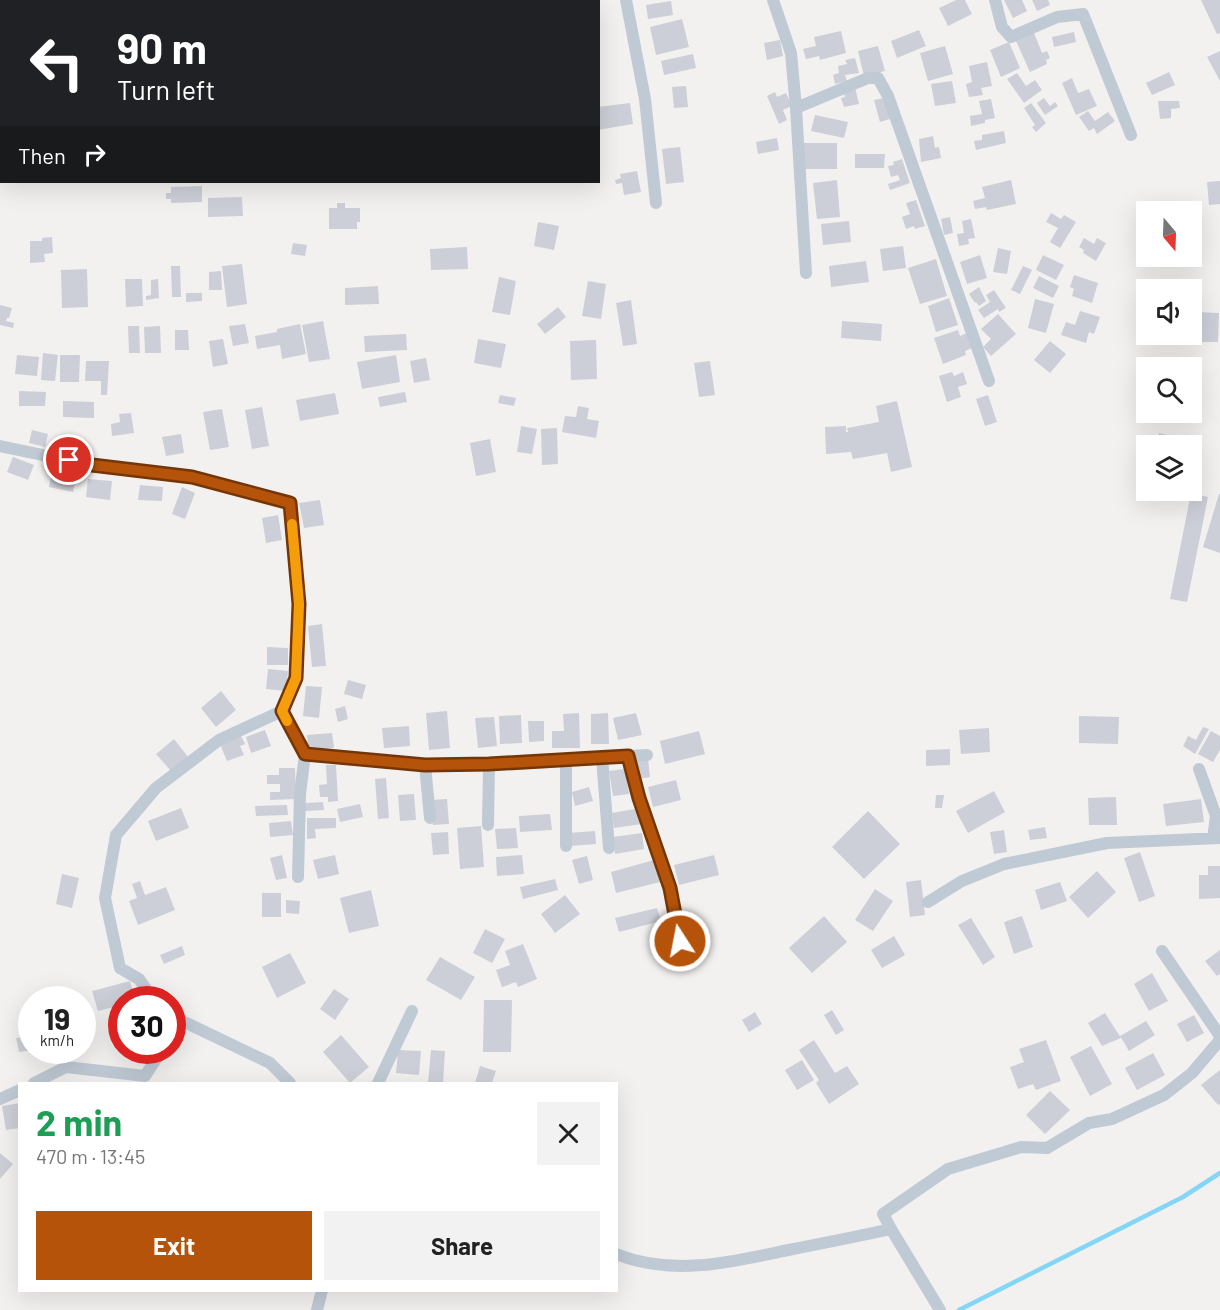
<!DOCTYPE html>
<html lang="en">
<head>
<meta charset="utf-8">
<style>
  :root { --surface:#fff; --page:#f2f2f2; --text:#222; --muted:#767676; --accent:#b45309 }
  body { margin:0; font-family:Barlow,sans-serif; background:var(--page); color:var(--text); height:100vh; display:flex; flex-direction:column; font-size:22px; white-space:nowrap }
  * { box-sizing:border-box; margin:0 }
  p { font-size:20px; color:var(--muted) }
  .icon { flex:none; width:33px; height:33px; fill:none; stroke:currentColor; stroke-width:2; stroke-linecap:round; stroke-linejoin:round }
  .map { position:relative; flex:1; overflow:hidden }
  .side { position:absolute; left:18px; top:1082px; width:600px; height:210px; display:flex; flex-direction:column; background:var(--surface); border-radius:0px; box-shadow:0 6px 24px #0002 }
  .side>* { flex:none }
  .banner { position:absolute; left:0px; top:0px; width:600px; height:183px; box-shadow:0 6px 24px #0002; background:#202124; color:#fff; overflow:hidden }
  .needle { width:39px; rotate:161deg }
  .buttons { position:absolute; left:1136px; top:201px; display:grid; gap:12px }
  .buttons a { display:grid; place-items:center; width:66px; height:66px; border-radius:0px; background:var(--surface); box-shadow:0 6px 24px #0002; font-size:30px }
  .speed { position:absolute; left:18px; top:986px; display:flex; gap:12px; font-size:30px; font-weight:700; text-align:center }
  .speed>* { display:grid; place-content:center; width:78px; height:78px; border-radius:50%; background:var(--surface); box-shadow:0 6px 24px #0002; line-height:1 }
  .speed small { font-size:15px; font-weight:400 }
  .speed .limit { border:9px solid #d22; background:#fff; color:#111 }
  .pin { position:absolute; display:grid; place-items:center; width:51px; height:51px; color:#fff; margin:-26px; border:3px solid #fff; border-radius:50%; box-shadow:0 2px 6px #0007 }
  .me { position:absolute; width:66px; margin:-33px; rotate:349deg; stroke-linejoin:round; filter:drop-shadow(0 0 4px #0008) }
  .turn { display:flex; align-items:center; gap:21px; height:126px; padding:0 18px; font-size:27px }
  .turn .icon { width:78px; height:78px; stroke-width:2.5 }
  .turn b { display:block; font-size:42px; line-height:51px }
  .then { display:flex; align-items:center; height:57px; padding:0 18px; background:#0003; gap:12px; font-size:22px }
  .round { display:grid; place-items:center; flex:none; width:63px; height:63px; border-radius:0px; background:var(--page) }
  .head { display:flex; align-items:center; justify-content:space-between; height:102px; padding:0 18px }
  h1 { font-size:36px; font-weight:700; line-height:45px; color:#1e9e55 }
  .primary-button { display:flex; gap:12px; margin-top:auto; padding:12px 18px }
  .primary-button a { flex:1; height:69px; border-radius:0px; background:var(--accent); color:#fff; font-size:24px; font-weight:700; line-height:69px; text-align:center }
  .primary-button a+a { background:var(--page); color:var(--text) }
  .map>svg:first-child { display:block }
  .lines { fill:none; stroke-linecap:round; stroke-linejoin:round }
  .stream { stroke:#84d6f6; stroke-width:4.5 }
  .building { fill:#cccfd7 }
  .minor { stroke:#c0cad4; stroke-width:12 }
  .route-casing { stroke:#753606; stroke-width:15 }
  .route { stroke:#b45309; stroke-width:10 }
  .slow { stroke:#f59e0b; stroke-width:10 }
</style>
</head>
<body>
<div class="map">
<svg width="1220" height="1310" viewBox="0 0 1220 1310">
  <rect width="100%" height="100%" fill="#f3f1f0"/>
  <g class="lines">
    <path class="stream" d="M959 1310 1183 1197 1220 1173"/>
  </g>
  <path class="building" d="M956 0H965L972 14 948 26 939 8Z
    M1004 0H1022L1027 11 1013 18Z
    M1032 0H1048L1050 5 1037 11Z
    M1201 0H1220V33L1217 34Z
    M671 1 673 15 648 19 646 5Z
    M682 19 689 47 656 55 650 27Z
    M919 30 926 46 897 58 891 41Z
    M841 31 846 53 820 60 819 56 806 59 803 49 816 46 814 37Z
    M1074 32 1076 42 1054 47 1052 37Z
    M1034 33 1042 53 1047 51 1050 58 1046 60 1047 64 1030 72 1016 41Z
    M780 40 783 56 767 60 764 43Z
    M1009 42 1020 68 1001 77 990 50Z
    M878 46 885 71 864 76 858 51Z
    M945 46 953 74 928 81 920 53Z
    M1220 51V81L1207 57Z
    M693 54 696 68 664 75 661 61Z
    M855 58 859 73 845 75 847 81 835 84 833 75 839 73 838 66 847 64 845 60Z
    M987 62 992 86 981 88 983 95 969 97 966 84 972 82 969 66Z
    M1169 72 1175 85 1152 95 1146 83Z
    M1017 73 1026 86 1035 80 1042 90 1024 103 1007 79Z
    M1072 78 1078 93 1089 89 1097 106 1076 115 1062 83Z
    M952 81 956 103 935 106 931 84Z
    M686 86 688 107 674 108 672 87Z
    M855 87 859 104 844 107 841 98 845 97 843 90Z
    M775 92 777 97 786 93 792 106 783 110 787 120 779 124 767 96Z
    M884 98 890 119 880 122 874 100Z
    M1044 98 1050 106 1055 102 1058 106 1045 115 1037 103Z
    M991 99 995 118 985 120V123L971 126 970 116 982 114 979 101Z
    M1158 101H1179L1180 108 1171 109V118L1160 119Z
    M630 103 633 124 598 130V107Z
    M1031 103 1046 123 1036 132 1032 127 1035 125 1024 108Z
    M1088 111 1095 121 1108 112 1115 121 1097 134 1094 128 1089 131 1079 117Z
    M815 115 848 122 844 138 811 131Z
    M1004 131 1006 143 976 150 974 141 982 140V135Z
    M933 136 935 148 939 147 941 158 921 162 919 139Z
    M777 138 779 150 758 154 756 142Z
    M804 143H837V169H804Z
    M680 147 684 182 666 184 662 149Z
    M855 154H885L884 168H855Z
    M902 159 910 183 890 190 888 184 900 180 898 175 891 177 888 166 894 165 893 162Z
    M637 171 641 192 624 195 622 183 616 184 615 180 621 178 620 174Z
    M837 180 840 217 817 219 813 183Z
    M1011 180 1016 204 987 210 986 207 975 209 973 201 985 198 982 187Z
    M1220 181V204L1209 205 1207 182Z
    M202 186V202L171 203V199H166V193H171V187Z
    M242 197 243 216 208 217V198Z
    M916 200 925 226 915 229 914 226 906 229 902 217 910 214 906 203Z
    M337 203H345V208H360V222H357V229H329V208H337Z
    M1051 213 1061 219 1064 215 1076 222 1060 248 1050 242 1058 228 1046 222Z
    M950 217 953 233 944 235 941 219Z
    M971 219 975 238 968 239 969 244 959 246 957 234 964 233 962 221Z
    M849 221 851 242 823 245 821 224Z
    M538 222 559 226 554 250 534 246Z
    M52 237 53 253 44 254 45 262 30 263V241H42V238Z
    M1084 238 1094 244 1097 238 1106 243 1096 261 1083 253 1084 250 1079 247Z
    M293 243 307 245 305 256 291 254Z
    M903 246 906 268 883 271 880 249Z
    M467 247 468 269 431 270 430 249Z
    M998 248 1011 251 1007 274 993 272Z
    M980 255 987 278 967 284 960 262Z
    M1043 255 1064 265 1056 280 1036 270Z
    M936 259 947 296 920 304 908 268Z
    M866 261 869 282 831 287 829 266Z
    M242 264 247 304 227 307 222 266Z
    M171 266H180L181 297H172Z
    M1023 266 1032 270 1020 294 1011 290Z
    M87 269 88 307 62 308 61 270Z
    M221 271 222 290H209V272Z
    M1074 275 1098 283 1092 303 1072 296 1074 289 1070 287Z
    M1039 276 1059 286 1053 298 1033 288Z
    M499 277 516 281 510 315 492 312Z
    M125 279H142L143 306 126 307Z
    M158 279 159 298 146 300V296L151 295V280Z
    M588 281 606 284 601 319 582 316Z
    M378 286 379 304 345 305V288Z
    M979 287 986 301 979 306 976 302 975 303 969 294Z
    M994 290 1006 308 999 312 998 309 984 318 978 310 990 302 986 295Z
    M186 293H202V301L186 302Z
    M949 298 958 325 936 332 928 306Z
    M1035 299 1054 304 1046 333 1028 328Z
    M631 300 637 344 623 346 616 303Z
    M0 305 12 308 9 318H7L6 321 14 323 13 328 0 325Z
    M558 307 566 317 545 334 537 324Z
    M1080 311 1100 317 1094 334 1089 332 1086 343 1061 335 1066 322 1075 325Z
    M1196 312 1219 313 1218 342H1196Z
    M998 314 1016 334 991 356 983 347 991 339 981 329Z
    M323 321 330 359 309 362 302 325Z
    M842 321 882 324 881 341 841 338Z
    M245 324 249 343 233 346 229 326Z
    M300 324 306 354 282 359 280 345 257 349 255 336 277 332V329Z
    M128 326H139L140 353H129Z
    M160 326 161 353H145L144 327Z
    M175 330H188L189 350H175Z
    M958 330 960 336 967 333 972 348 965 351 966 355 943 364 934 338Z
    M406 334 407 350 365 352 364 336Z
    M223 339 228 364 213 367 209 341Z
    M478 339 506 344 501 368 474 363Z
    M596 340 597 379 571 380 570 341Z
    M1050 341 1066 354 1050 373 1034 360Z
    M43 353 58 355 55 381 41 380Z
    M17 355 39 357 37 376 15 374Z
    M60 355H80L79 382H60Z
    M396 355 400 382 362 389 357 362Z
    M426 358 430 380 414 383 410 361Z
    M86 361H109L107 395H101V381H85Z
    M710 361 715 395 699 397 694 363Z
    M952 372 954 376 963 372 967 384 958 387 961 397 947 402 939 376Z
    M19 391 46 392 45 406H19Z
    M405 392 407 402 380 407 378 397Z
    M335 393 339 414 300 421 296 400Z
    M500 395 516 398 514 406 498 403Z
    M988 395 997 422 985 426 976 399Z
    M63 401 94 402V418L63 417Z
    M897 401 912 467 891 472 887 453 853 459 851 452 826 454 825 427 846 426V432H848L847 428 879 422 876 406Z
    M578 406 589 408 587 419 599 421 596 438 562 432 565 416 576 417Z
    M262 407 269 446 252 449 245 410Z
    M222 409 229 447 210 450 203 412Z
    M131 413 134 433 112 436 111 424 120 422 119 414Z
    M521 426 537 429 532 454 517 452Z
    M557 428 558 464 542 465 541 429Z
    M32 430 48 434 45 447 29 443Z
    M1159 433 1184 439 1182 446H1156Z
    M181 434 184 453 166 456 162 437Z
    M490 439 496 472 476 476 470 443Z
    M13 457 34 465 28 480 7 472Z
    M53 467 77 471 73 492 49 487Z
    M88 479 112 481 110 500 86 497Z
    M140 485 163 487 162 501 138 500Z
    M182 487 195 493 185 519 172 514Z
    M1191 493 1208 497 1187 602 1170 599Z
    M1219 494H1220V553L1203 547Z
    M320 500 324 525 304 528 299 503Z
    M278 515 282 540 266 543 262 518Z
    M322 624 326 666 312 667 308 626Z
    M267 647 288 648V665H267Z
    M268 669 288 671 286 691 266 689Z
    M348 680 366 685 362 699 344 694Z
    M306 686 322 687 319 718 303 716Z
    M221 691 236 710 216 727 201 708Z
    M345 706 348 719 338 722 335 709Z
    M447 711 450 748 429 750 426 713Z
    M579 713 580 748H552V731H564L563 714Z
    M608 713 609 744H591V714Z
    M636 713 642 735 618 740 613 718Z
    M521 715 522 743 500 744 499 716Z
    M1079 716 1119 717 1118 744 1079 743Z
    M494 717 497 746 478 748 475 718Z
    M528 721H544V741L529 742Z
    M409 726 410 746 384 748 382 728Z
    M1203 727 1209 729 1195 754 1183 746 1188 736 1196 740Z
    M989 728 990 752 961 754 959 730Z
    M265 730 271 746 251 753 246 737Z
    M699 731 705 754 665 764 660 741Z
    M1211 731 1220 736V750L1213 762 1198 754Z
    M332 733 334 748 308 750 307 735Z
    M241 736 245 744 240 746 244 755 227 761 220 744Z
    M174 739 188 757 171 771 156 754Z
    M950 749V765L926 766V750Z
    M648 759 650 777 638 779 635 761Z
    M326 765H336L338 801 328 802V797H320L319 785 327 784Z
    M279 768H295L296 799 270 800V792H280V784H267V775H279Z
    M625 769 629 794 613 796 609 771Z
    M386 778 389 818 378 819 375 779Z
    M676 780 681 800 653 807 648 787Z
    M589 787 593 801 575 806 572 792Z
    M994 791 1005 812 968 833 956 811Z
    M414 794 416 820 400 821 398 795Z
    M936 795H944L942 808H935Z
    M1116 797 1117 825H1089L1088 798Z
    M447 799 449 824 433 825 431 800Z
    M1201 799 1204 822 1166 826 1163 804Z
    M323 802 324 810 305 811 304 803Z
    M360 804 363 817 340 822 337 809Z
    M287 805 288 815 256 816 255 806Z
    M181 808 189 828 156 841 148 821Z
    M640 808 642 824 614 828 612 813Z
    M868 811 900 844 864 879 832 847Z
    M550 814 552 830 520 832 519 816Z
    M307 818H336V828L315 829 316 838 307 839Z
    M291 821 293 835 270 837 269 823Z
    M481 826 484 867 460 869 457 828Z
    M1045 827 1047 838 1030 840 1028 830Z
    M516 828 518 848 497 849 495 829Z
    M1004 830 1007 852 994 854 990 832Z
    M595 831 596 844 570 846 569 833Z
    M448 832 449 854 433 855 431 833Z
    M642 833 644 849 615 854 613 837Z
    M1140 852 1155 896 1139 902 1124 858Z
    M282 855 287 878 276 880 270 858Z
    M335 855 339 874 318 879 313 860Z
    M522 855 524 874 497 876 496 857Z
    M714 855 719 875 679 885 674 865Z
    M587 856 593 880 579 884 572 860Z
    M654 860 660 882 616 893 611 872Z
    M1208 866H1220V898L1199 899V875H1208Z
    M1097 871 1116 892 1088 918 1069 897Z
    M62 874 79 878 72 908 56 904Z
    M555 879 558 890 523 899 520 887Z
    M921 880 925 915 910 917 906 882Z
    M140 881 145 895 166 887 175 910 138 925 129 901 137 898 132 884Z
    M1060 882 1067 901 1041 910 1035 890Z
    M875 889 893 901 873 931 855 920Z
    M371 890 379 926 349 933 340 898Z
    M262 893H281V917H262Z
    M565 895 580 914 555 933 541 914Z
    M286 900 300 901 299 914 286 913Z
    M657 908 661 921 619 932 615 918Z
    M824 916 847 942 812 973 789 948Z
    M1022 916 1033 947 1014 954 1004 922Z
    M971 918 995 957 983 965 958 925Z
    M485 929 505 939 492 963 473 953Z
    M894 936 905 955 882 968 871 950Z
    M523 944 537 979 518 987 516 982 502 987 496 970 510 965 505 951Z
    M182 946 185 955 164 964 160 955Z
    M1220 950V974L1217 976 1205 961Z
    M290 953 306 983 277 998 262 967Z
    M440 957 475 977 461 1000 426 980Z
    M1152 973 1168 1001 1149 1011 1134 984Z
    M130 981 135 999H122V1005L98 1011 92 991Z
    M334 989 349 999 335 1020 320 1009Z
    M484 1000H512L511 1052H483Z
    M832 1010 844 1030 836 1035 824 1015Z
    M755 1012 762 1024 749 1032 742 1020Z
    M1105 1013 1121 1038 1102 1046 1088 1023Z
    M1194 1015 1204 1033 1187 1042 1177 1024Z
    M1146 1021 1155 1035 1129 1051 1120 1036Z
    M341 1035 369 1067 350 1083 323 1052Z
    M32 1036V1050L19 1052 16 1038Z
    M814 1040 835 1073 847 1066 859 1084 829 1104 816 1083 819 1080 799 1050Z
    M1046 1040 1061 1081 1036 1090 1033 1084 1018 1089 1010 1067 1024 1062 1019 1049Z
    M1091 1046 1112 1084 1090 1096 1070 1057Z
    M398 1050 421 1051 419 1075 396 1073Z
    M431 1050 445 1051 443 1083H428Z
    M1153 1053 1165 1075 1137 1090 1125 1068Z
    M802 1060 814 1080 797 1090 785 1070Z
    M480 1066 496 1071 492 1083H475Z
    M1220 1070V1104L1218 1105 1201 1085Z
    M1050 1091 1070 1110 1045 1134 1026 1115Z
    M20 1103V1128L6 1130 2 1106Z
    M0 1153 13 1164 0 1179Z"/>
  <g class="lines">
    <path class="minor" d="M66 0V2
      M626 0 645 99 656 203
      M773 0 791 53 796 108 806 273
      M995 0 1002 27 1011 37 1057 17 1083 14 1131 135
      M796 108 868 78H878L888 96 989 381
      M0 446 91 465 192 477 290 503 299 604 296 678 282 711 219 740 156 788 116 835 105 898 120 968 139 979 153 999
      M282 711 305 754 300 794 298 877
      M305 754 425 765 489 764 647 755
      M628 756 639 798 670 888 684 959
      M602 757 609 848
      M425 765 430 818
      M1199 769 1216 816 1213 838
      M488 825 489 764
      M566 846V760
      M928 902 962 881 1004 864 1107 843 1220 838
      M1162 951 1220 1036
      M172 1016 270 1063 290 1083
      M172 1033 181 1019
      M34 1083 66 1067 145 1076 162 1050
      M378 1083 412 1011
      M0 1099 20 1090
      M891 1229 883 1214 948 1169 1021 1147 1047 1148 1089 1123 1112 1119 1164 1095 1192 1073 1220 1040
      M616 1254C671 1276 728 1263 783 1251 819 1244 855 1237 891 1229L940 1310
      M317 1310 322 1290"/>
  </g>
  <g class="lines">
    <defs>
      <path id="route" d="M69 460 92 465 192 477 290 503 299 604 296 678 282 711 305 754 425 765 489 764 628 756 639 798 670 888 680 941"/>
    </defs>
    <use href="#route" class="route-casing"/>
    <use href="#route" class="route"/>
    <path class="slow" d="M287 721 282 711 296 678 299 604 292 524"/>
  </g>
</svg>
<div class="buttons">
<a><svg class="needle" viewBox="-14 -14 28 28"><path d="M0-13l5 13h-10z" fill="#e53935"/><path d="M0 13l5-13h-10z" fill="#767676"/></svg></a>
<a><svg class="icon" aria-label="sound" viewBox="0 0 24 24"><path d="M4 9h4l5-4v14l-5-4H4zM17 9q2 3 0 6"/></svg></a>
<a><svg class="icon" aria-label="search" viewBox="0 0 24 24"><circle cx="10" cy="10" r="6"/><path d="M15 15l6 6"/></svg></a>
<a><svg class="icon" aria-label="layers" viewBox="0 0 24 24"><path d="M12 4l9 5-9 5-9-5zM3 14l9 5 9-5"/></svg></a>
</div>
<div class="speed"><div>19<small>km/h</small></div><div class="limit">30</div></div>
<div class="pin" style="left:69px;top:460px;background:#d93025"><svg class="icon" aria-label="arrive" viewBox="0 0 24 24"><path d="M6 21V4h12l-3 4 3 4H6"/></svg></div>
<svg class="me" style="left:680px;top:941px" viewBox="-20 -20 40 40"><circle r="17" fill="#b45309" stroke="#fff" stroke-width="3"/><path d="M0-11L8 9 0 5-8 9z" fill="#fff"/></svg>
<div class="banner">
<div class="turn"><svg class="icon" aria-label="left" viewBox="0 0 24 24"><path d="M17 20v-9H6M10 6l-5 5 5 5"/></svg><div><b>90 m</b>Turn left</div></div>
<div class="then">Then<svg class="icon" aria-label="right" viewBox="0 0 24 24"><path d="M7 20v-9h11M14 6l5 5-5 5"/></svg></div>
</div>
<section class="side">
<div class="head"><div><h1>2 min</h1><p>470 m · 13:45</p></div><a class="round"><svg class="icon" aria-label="close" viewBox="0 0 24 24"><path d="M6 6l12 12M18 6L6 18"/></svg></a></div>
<div class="primary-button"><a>Exit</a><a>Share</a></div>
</section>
</div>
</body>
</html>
